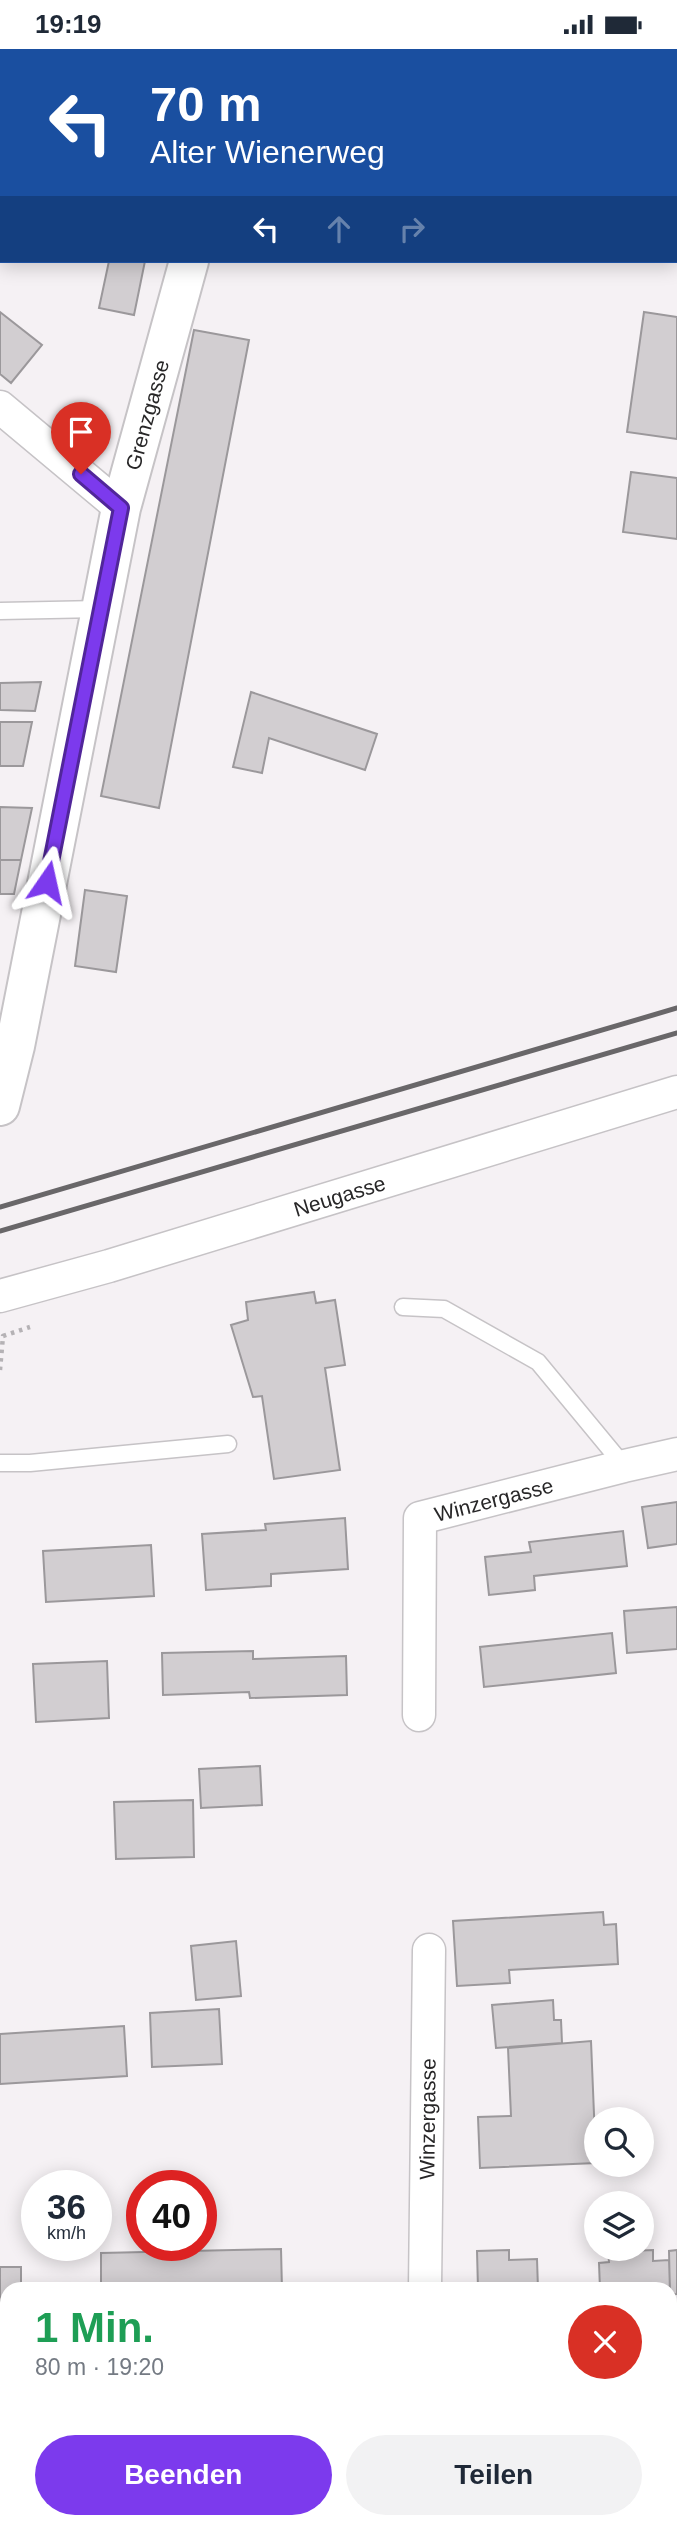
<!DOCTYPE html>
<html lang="de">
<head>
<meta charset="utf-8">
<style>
  :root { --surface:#fff; --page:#f2f2f3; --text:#1f2937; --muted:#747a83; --accent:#7c3aed }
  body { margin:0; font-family:Arial,sans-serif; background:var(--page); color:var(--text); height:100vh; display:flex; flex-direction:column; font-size:26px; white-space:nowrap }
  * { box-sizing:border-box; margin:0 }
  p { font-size:23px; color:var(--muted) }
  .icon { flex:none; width:38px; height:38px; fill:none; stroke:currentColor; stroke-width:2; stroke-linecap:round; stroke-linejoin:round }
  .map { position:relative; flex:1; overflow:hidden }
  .sheet { position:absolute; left:0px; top:2233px; width:677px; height:247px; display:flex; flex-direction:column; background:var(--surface); border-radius:21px 21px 0 0; box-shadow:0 4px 18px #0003 }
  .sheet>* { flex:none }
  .banner { position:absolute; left:0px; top:0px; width:677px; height:214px; box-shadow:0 4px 18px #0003; background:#1a4fa0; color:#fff; overflow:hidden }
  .buttons { position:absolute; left:584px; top:2058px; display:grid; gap:14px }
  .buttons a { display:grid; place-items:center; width:70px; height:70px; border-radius:50%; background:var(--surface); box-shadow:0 4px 18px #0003; font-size:35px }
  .speed { position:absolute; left:21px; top:2121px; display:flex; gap:14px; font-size:35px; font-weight:700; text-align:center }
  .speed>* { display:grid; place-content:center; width:91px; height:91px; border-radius:50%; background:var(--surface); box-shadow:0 4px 18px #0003; line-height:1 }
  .speed small { font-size:18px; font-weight:400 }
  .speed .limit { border:10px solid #d22; background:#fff; color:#111 }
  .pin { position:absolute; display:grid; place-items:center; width:60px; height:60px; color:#fff; margin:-72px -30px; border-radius:50% 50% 50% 0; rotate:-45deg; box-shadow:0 0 7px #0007 }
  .pin .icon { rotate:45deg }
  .me { position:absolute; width:77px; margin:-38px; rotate:11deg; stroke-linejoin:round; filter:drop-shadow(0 0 5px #0008) }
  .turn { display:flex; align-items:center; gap:24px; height:147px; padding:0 35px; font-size:32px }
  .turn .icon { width:91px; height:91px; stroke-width:2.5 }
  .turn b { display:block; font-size:49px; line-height:60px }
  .lanes { display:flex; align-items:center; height:66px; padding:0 35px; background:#0003; justify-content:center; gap:35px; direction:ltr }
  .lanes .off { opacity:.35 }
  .round { display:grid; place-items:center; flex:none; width:74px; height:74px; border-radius:37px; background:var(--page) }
  .overview { display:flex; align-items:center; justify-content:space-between; height:119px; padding:0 35px }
  h1 { font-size:42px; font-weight:700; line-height:52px; color:#1e9e55 }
  .primary-button { display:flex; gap:14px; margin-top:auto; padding:14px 35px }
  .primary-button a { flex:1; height:80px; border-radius:42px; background:var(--accent); color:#fff; font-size:28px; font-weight:700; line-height:80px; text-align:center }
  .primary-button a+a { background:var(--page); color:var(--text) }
  .status { display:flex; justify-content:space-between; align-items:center; height:49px; padding:0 35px; background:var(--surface); direction:ltr }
  .status svg { height:19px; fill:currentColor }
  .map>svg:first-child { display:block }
  .building { fill:#d2ced1; stroke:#9b989b; stroke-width:2 }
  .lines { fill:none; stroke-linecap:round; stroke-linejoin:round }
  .service-casing { stroke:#c6c3c6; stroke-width:19 }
  .minor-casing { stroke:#c6c3c6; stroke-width:35 }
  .tertiary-casing { stroke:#c6c3c6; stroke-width:42 }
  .path { stroke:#b5b2b5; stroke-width:4.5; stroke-dasharray:3.5 5; stroke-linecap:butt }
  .service { stroke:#fff; stroke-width:16 }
  .minor { stroke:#fff; stroke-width:32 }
  .tertiary { stroke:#fff; stroke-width:38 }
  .rail { stroke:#696769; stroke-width:5 }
  .route-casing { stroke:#51269a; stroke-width:18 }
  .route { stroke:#7c3aed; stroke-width:12 }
  .labels { text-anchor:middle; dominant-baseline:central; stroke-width:5; stroke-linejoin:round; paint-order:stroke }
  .street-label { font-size:21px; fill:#282728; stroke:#fff }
</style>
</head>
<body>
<div class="status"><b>19:19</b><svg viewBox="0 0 49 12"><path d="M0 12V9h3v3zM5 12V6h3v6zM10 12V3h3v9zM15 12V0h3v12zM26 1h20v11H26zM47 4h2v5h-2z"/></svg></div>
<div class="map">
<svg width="677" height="2479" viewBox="0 0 677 2479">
  <rect width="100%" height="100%" fill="#f5f1f4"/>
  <path class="building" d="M276 0H394L276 2Z
    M575 0H677V88L676 2H575Z
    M109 212H145L134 266 99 259Z
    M0 263 42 296 11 334 0 325Z
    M644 263 677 268V390L627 383Z
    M194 281 249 291 159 759 101 747Z
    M631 423 677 429V490L623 483Z
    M41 633 35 662 0 661V634Z
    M251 643 377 685 365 721 269 689 262 724 233 718Z
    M0 673H32L23 717H0Z
    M0 758 32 759 21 811H0Z
    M0 811H21L14 845H0Z
    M85 841 127 847 116 923 75 917Z
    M314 1243 316 1254 335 1251 345 1316 325 1319 340 1421 274 1430 262 1347 253 1348 231 1276 248 1271 246 1253Z
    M677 1453V1495L648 1499 642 1458Z
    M345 1469 348 1520 271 1525V1537L206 1541 202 1485 266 1481 265 1475Z
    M623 1482 627 1517 534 1527 535 1541 489 1546 485 1508 531 1503 529 1493Z
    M151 1496 154 1547 46 1553 43 1502Z
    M677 1558V1600L627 1604 624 1562Z
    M612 1584 616 1624 484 1638 480 1598Z
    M253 1602V1610L346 1607 347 1646 250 1649 249 1643 163 1646 162 1604Z
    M107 1612 109 1669 36 1673 33 1615Z
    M260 1717 262 1756 201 1759 199 1720Z
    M193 1751 194 1808 116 1810 114 1753Z
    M603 1863 604 1876 616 1875 618 1915 509 1921 510 1934 457 1937 453 1872Z
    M236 1892 241 1947 196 1951 191 1897Z
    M553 1951 554 1971H561L562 1994 496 1999 492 1956Z
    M219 1960 222 2015 152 2018 150 1964Z
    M124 1977 127 2027 0 2035V1985Z
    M591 1992 596 2114 480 2119 478 2068 511 2067 508 1999Z
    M281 2200 282 2240H101V2204Z
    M509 2201V2211L537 2210 538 2240H478L477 2202Z
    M653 2201V2212L669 2211 670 2240H600L599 2214 609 2213 608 2203Z
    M677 2201V2245L670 2246 669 2202Z
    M0 2218H21V2240H7V2271H0Z
    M677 2299V2369H670V2300Z
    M0 2305H7V2432H0Z"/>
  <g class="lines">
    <defs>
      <path id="service" d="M0 562 100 560
        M403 1258 444 1260 538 1313 624 1417
        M0 1414H30L228 1395"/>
      <g id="minor">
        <path d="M0 358 121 459"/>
        <path id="s1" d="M0 1247 109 1217 677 1043"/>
        <path id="s2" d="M419 1666 420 1469 624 1417 677 1405"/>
        <path id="s3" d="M425 2240 429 1901"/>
        <path d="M670 2459H677"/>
        <path d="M127 2479 244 2473"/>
      </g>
      <g id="tertiary">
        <path d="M247 2 248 0"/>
        <path id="s4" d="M0 1057 15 997 121 459 189 212"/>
      </g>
    </defs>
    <use href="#service" class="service-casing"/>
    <use href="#minor" class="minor-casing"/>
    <use href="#tertiary" class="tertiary-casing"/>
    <path class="path" d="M0 1321 3 1287 30 1278
      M670 2252 677 2251
      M0 2281H7"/>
    <use href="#service" class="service"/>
    <use href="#minor" class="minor"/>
    <use href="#tertiary" class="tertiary"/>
    <path class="rail" d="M0 1158 677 959
      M0 1182 677 984"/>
  </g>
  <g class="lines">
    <defs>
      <path id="route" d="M47 833 121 459 81 425"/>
    </defs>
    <use href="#route" class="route-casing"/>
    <use href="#route" class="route"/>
  </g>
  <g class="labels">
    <g class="street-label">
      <text stroke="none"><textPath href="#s4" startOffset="707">Grenzgasse</textPath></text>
      <text stroke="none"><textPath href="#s1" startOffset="354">Neugasse</textPath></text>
      <text stroke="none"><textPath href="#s2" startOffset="273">Winzergasse</textPath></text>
      <text stroke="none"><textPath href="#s3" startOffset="170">Winzergasse</textPath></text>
    </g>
  </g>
</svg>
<div class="buttons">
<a><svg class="icon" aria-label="search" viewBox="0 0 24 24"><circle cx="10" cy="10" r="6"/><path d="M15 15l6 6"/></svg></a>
<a><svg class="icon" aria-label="layers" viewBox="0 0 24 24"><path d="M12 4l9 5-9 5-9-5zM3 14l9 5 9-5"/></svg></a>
</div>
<div class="speed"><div>36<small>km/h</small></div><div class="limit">40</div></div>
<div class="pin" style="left:81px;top:425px;background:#d93025"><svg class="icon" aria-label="arrive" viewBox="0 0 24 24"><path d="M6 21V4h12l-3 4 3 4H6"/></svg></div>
<svg class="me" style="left:47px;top:833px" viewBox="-20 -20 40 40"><path d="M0-17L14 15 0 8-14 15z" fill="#7c3aed" stroke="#fff" stroke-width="4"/></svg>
<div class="banner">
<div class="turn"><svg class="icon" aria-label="left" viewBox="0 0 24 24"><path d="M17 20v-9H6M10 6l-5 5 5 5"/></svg><div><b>70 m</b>Alter Wienerweg</div></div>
<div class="lanes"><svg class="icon" aria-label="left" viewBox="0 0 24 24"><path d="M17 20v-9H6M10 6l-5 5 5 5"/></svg><svg class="icon off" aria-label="ahead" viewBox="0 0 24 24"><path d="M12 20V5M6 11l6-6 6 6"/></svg><svg class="icon off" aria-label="right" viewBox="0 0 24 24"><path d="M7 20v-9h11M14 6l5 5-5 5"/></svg></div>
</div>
<section class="sheet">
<div class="overview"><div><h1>1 Min.</h1><p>80 m · 19:20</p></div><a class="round" style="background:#d93025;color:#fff"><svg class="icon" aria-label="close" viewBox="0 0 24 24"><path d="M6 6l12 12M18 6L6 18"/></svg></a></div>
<div class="primary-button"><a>Beenden</a><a>Teilen</a></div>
</section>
</div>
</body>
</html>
